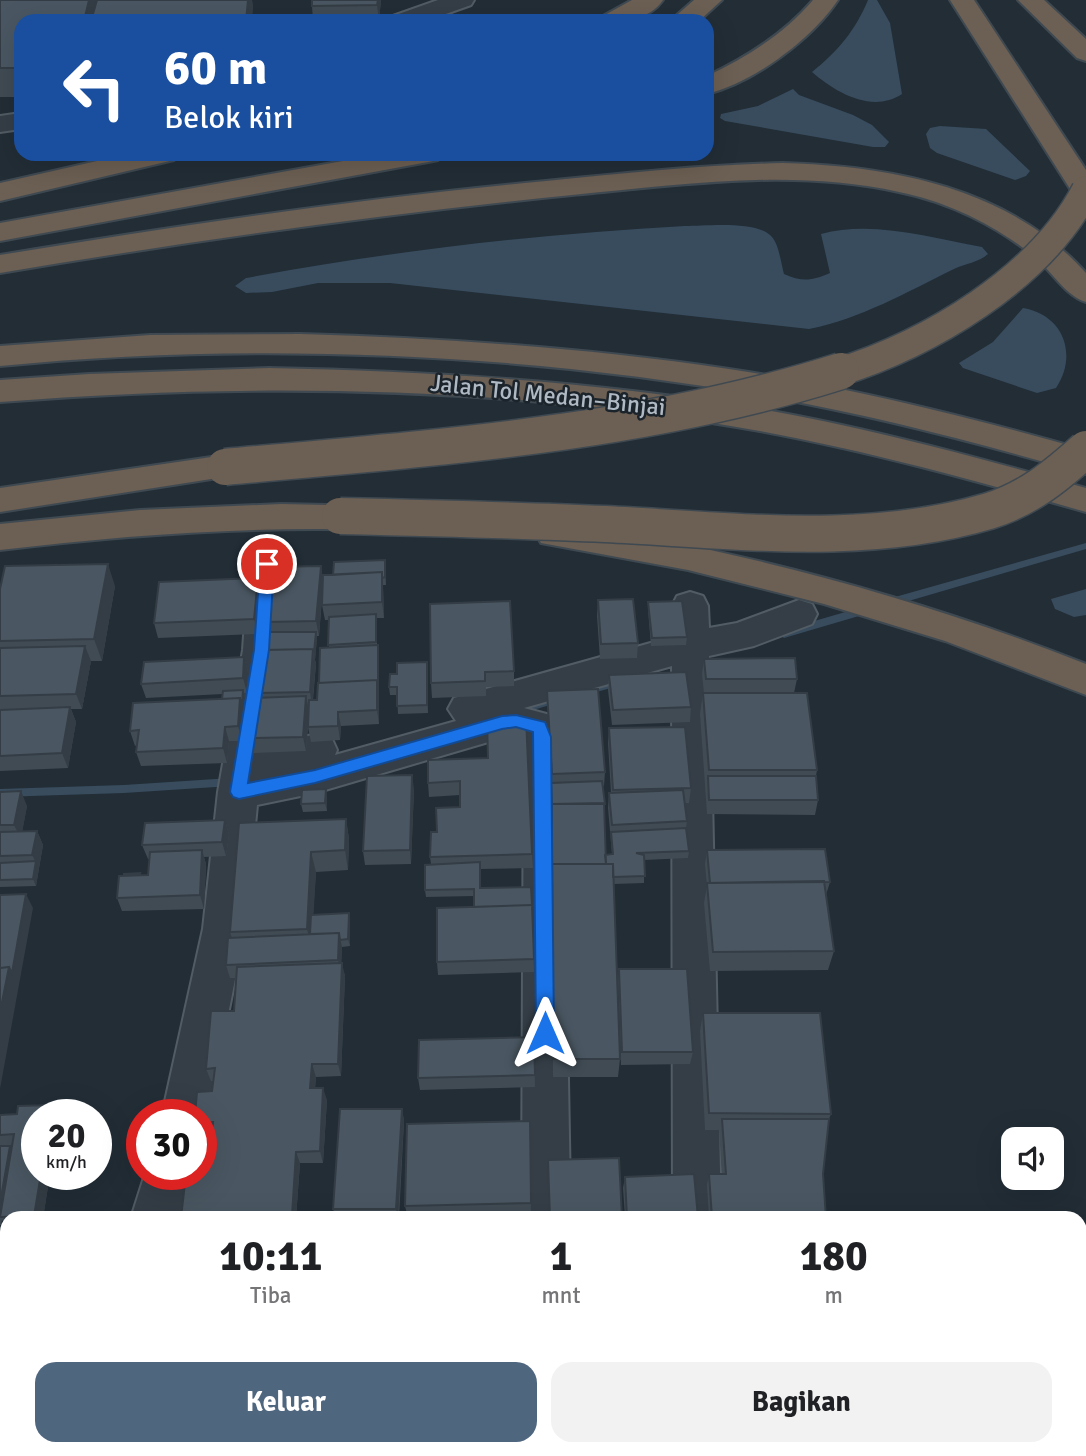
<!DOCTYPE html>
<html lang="id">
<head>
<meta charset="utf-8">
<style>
  :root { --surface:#fff; --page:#f2f2f2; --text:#202124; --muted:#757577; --accent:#4f667f }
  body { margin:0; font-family:Signika,sans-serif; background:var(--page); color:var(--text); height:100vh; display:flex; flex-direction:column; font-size:26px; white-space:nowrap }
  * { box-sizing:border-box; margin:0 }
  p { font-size:23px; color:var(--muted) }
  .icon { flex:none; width:38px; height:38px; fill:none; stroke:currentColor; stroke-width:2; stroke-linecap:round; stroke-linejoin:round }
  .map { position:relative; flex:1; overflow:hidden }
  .sheet { position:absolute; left:0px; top:1211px; width:1087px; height:245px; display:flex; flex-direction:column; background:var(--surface); border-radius:21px 21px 0 0; box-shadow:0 7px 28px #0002 }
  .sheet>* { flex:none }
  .top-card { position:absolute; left:14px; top:14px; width:700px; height:147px; border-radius:21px; box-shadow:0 7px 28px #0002; background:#1a4fa0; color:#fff; overflow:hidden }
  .buttons { position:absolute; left:1001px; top:1127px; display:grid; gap:14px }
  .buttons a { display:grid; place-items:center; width:63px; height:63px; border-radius:14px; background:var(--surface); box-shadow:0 7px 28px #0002; font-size:35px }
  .speed { position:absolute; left:21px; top:1099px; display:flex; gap:14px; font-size:35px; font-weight:700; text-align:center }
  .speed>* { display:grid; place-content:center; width:91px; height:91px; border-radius:50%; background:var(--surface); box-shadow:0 7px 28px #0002; line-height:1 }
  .speed small { font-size:18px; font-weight:400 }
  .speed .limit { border:10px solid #d22; background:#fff; color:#111 }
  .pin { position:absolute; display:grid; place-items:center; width:60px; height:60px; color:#fff; margin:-30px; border:4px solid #fff; border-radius:50%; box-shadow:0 2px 7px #0007 }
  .me { position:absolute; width:77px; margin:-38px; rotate:0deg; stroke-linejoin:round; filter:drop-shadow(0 0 5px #0008) }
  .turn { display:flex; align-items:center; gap:24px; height:147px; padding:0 35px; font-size:32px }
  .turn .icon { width:91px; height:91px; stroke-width:2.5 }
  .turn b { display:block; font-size:49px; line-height:60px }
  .eta { display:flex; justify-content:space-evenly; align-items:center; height:119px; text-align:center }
  .eta b { font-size:42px; font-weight:800; line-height:49px }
  .action { display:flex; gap:14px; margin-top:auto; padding:14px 35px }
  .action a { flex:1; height:80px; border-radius:21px; background:var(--accent); color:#fff; font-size:28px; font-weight:800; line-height:80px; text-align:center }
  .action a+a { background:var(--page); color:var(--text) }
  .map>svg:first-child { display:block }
  .water { fill:#384c5e }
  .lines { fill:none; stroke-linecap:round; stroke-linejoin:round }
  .stream { fill:#384c5e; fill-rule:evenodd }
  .minor-casing { stroke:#525c64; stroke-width:4 }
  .highway-casing { stroke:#3f4951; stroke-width:4 }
  .minor { fill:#353e47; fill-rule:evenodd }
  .highway { fill:#6c5f53; fill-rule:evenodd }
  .highway-bridge-far1-casing { stroke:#3f4951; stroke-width:31; stroke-linecap:butt }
  .highway-bridge-casing { stroke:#3f4951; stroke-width:39; stroke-linecap:butt }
  .highway-bridge-far1 { stroke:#6c5f53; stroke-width:28 }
  .highway-bridge { stroke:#6c5f53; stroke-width:36 }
  .wall { fill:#404b54; fill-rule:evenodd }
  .shaded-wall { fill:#343d45 }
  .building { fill:#4a5762; stroke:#343d45; stroke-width:2 }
  .route { fill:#1a73e8; stroke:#114b97; stroke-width:2 }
  .labels { text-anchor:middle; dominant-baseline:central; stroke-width:5; stroke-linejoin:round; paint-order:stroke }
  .street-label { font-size:24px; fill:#afb9c3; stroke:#1b232b }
</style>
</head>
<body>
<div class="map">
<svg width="1086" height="1456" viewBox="0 0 1086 1456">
  <rect width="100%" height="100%" fill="#222d36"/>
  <path class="water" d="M868 0H877L890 23 902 94C872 114 835 92 812 72 838 51 855 31 868 0Z
    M793 89 799 95 853 115 872 125 889 142 885 147H873L725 121 720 118 721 114 758 106Z
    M940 126 986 129 1030 171 1026 176 1015 180 937 153 930 148 926 134 930 128Z
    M685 226C706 226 758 220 772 237 779 245 781 263 784 274 802 282 812 281 830 273L821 234C873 220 930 238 982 247L988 254C978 263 966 263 954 269 907 292 860 319 809 329L390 283H318L272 292 246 293 235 286 246 278C391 251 537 234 685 226Z
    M1023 308C1064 315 1078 355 1056 388L1037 393 963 368 959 363 993 342Z
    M1086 589V615L1074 617 1055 609 1051 599Z"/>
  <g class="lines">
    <path class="stream" d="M1086 543V549L888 607 883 603 888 599Z
      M866 606 871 610 869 613 784 638 779 634 780 631Z
      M621 677 625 678 626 681 625 684 579 697 575 696 574 693 575 690Z
      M560 694 564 695 565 698 564 701 512 716 508 715 507 712 508 709Z
      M231 778 235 779 236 782 235 785 231 786 124 793 0 797V789L124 785Z"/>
    <defs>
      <path id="minor" d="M438 0H474L471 5 426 21H389L393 16Z
        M21 113V129L0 132V116Z
        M267 551 280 555 285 564 281 650 266 744 318 734 332 739 337 750 335 755 456 721 448 709 454 698 672 637V606L677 596 690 592 703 596 708 606 709 628 737 623 799 600 812 604 817 614 812 624 754 646 709 656 721 1218H673L672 666 524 708 554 716 562 737 570 1194 564 1218H513L522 1194 524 738H502L315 793 257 805 245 929 208 1115 201 1130V1115H162L203 929 218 792 243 650 249 564 254 555Z
        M145 1174H191L179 1218H131Z
        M80 1449H132L130 1456H78Z
        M288 1449H340V1456H288Z
        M419 1449H471V1456H419Z
        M680 1449H732L733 1456H681Z
        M830 1449H882L883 1456H831Z"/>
      <path id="highway" d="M632 0H663C649 21 622 21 599 21L603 16Z
        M694 0H722L699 21H670Z
        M813 0H838C812 39 753 83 707 94V76C747 57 784 34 813 0Z
        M950 0H974L1086 170V201L1076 198 1072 192Z
        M1018 0H1044L1086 39V61L1077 58Z
        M128 154H178L174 160 0 201V183Z
        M382 154H442L438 160 428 162 0 241V223Z
        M783 163C892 166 1010 188 1086 273V302C1066 296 1052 272 1036 258 997 226 949 202 899 192 792 168 680 185 572 195 380 214 190 241 0 273V255C181 225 363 198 546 181 625 173 704 165 783 163Z
        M301 334C444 338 588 348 729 369 850 387 969 417 1086 450V474C983 444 880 417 775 398 527 353 251 341 0 366V346L150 335Z
        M269 368C433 371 598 382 761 409 871 428 979 458 1086 488V512C980 482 873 452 765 432 513 386 254 382 0 402V380L89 374Z
        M225 455 237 459 242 467 237 475 0 512V488Z
        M281 504 375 506 387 509 392 518 387 527 375 530C249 526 125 535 0 550V524L140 510Z
        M553 521C736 549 914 596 1086 664V695L945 641 824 604 688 570 541 543 536 534 541 525Z"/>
    </defs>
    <use href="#minor" class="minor-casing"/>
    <use href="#highway" class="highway-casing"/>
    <use href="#minor" class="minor"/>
    <use href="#highway" class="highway"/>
    <defs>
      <path id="highway-bridge-far1" d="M836 373C929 344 1040 279 1086 190"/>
      <path id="highway-bridge" d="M225 467C432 448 642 434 841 371
        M340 516C428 518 516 520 605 524 732 530 865 548 989 511 1028 499 1056 476 1086 449"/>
    </defs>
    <use href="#highway-bridge-far1" class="highway-bridge-far1-casing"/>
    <use href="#highway-bridge" class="highway-bridge-casing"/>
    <use href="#highway-bridge-far1" class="highway-bridge-far1"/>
    <use href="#highway-bridge" class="highway-bridge"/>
  </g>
  <path class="wall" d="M0 0H252L253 9 21 21V97H0Z
    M381 0 379 21H313L312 6Z
    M385 560 386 585H383L384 618H377V645L379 653V724L341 726 340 740 311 742 308 727 306 751 253 753 249 738 259 698 258 693 266 650 268 633 265 622 321 566 323 580 333 575ZM323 587 322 605 325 620H329V647L319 683 317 700H313L316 664 315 660 317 636H319Z
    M115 586 102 661H91L82 709H71L76 722 68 768 0 771V589Z
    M261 594 258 634 158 638 154 623Z
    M598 600 638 643 637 658 600 659 597 616Z
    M648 602 687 637 686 645 651 646 648 610Z
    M430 604 514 671V686L486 687V696L432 698 431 683Z
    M244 657 248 672 247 693H244L245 698 242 741H229L227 763 141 766 136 752 137 745 135 746 130 731 222 699 223 694 146 698 141 684Z
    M704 659 797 679 794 693 817 770 816 776 818 800 815 815 707 814 700 714 703 693H704L702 674Z
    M427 670 428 713 398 714 397 695H390L389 687 397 674Z
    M609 675 691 707 690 722 612 725 608 690Z
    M547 691 605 772 604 786H603L605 804V855L612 854 608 808 609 793H611L608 743 609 728 691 788 689 803H684L687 821 686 828 689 851 688 858 644 860V883L614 884 620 1059 618 1077H553L552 804Z
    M488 758 532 854 533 868 480 869V888L532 905 534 972 438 975 437 962 474 907V896L426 897 425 890 431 864 430 857 437 832 460 807V795L429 797 428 783Z
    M414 789 411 864 365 865 363 851Z
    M0 792 27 806 22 831H37L43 845 36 886 0 887Z
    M327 797V811L303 812 301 804Z
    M346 819 349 839 348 870 316 872 313 914 350 920V946L342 947 341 963 345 976 341 1076 316 1077 315 1088 327 1100 323 1163H300L296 1218H181L209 1155 212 1134H201V1115L212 1091 214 1081H211L206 1069 234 1011 237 978H230L226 965 232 938 230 932Z
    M225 820 229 835 226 856 204 857 206 864 204 909 122 911 117 898 140 873 141 875H148L150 859H148L142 845Z
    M707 850 830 882 826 895 834 951 828 970 710 971 704 903 707 886 705 864Z
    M619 969 693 1052 690 1064 621 1065 618 982Z
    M703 1013 831 1114 829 1119 823 1174 826 1218H709L707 1185 709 1174H722L719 1130H705L700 1031Z
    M534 1037 535 1087 420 1090 418 1078Z
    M51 1105 57 1115H37V1174H50L43 1218H7V1226L2 1220 1 1225H0V1115L17 1114Z
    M402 1109 404 1121 399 1218H336L333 1209Z
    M530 1121 531 1218H408L405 1206Z
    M625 1177 698 1218H625L623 1188Z
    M0 1232H7V1345H0Z
    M112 1449H223V1452L287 1451 290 1456H111Z
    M719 1449H856L857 1456H720Z
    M885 1449H985L986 1456H885Z"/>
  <path class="shaded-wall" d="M89 0H97L98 21H84Z
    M248 0H252L253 9 252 21H246Z
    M378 0H381L379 21 377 5Z
    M108 564 115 586 102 661 94 639Z
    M321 566 323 582 319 636 316 621Z
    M382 572 383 588 384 618 382 602Z
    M258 578 261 594 258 634 254 619Z
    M316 632 317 640 315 660 316 664 312 706 310 692Z
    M378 645 379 653V724L377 710Z
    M85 646 91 661 82 709 76 694Z
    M244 657 248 672 247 693 243 678Z
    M243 690 245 698 242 741 238 726 240 698Z
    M306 696 309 711 306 751 303 737Z
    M70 707 76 722 68 768 62 753Z
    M338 712 341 726 340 740 338 726Z
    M225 727 229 741 227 763 223 748Z
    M412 775 414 789 411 864 410 850Z
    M326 789 327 797V811L325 803Z
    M21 791 27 806 21 839 14 825Z
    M346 819 349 839 348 870 345 850Z
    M225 820 229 835 226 856 222 842Z
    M37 831 43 845 39 868 32 855Z
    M202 850 206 864 204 909 200 895Z
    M311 852 316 872 312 941H310L307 929Z
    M36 861 39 868 36 886 33 879Z
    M26 894 33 908 0 1089V1012L9 967Z
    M349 913 350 920V946L348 939Z
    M339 933 342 947 341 973 338 960Z
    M342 963 345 976 341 1076 338 1064Z
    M312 1064 316 1077 314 1100 310 1088Z
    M323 1088 327 1100 323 1163 320 1151Z
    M51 1105 57 1115H50Z
    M402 1109 404 1121 398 1218 396 1209Z
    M10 1146 14 1152 0 1217V1203Z
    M296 1152 300 1163 296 1218H293L292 1216Z
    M41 1174H50L43 1218H36L34 1216Z
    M86 1449H99L98 1456H85Z
    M203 1449H206L209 1454V1456H203Z"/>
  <path class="building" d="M0 0H89L84 21H21V68H0Z
    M97 0H248L246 21H91Z
    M312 0H378L377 5 312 6Z
    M385 560V577L382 578V572L333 575 334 562Z
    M108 564 94 639 0 641V589L5 566Z
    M321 566 316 621 265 622 272 567Z
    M382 572V602L322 605 323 575Z
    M258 578 254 619 154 623 159 582Z
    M633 599 638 643 601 644 598 600Z
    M510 601 514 671 485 672V681L431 683 430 604Z
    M682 601 687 637 652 638 648 602Z
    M376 614V642L328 645 329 617Z
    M268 632H316L314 652 313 649 266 650Z
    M378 645V687L377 680 319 683 320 648Z
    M85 646 76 694 0 696V648Z
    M313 649 310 692 258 693 262 650Z
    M244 657 243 678 141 684 144 662Z
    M795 658 797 679H706L704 659Z
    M427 662V705L397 706V687H389L390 674H397V663Z
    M686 672 691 707 613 710 609 675Z
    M377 680V710L338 712V726L308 727 309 700H317L318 683Z
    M598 689 605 772 552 774 547 691Z
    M243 690 242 705 240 698 222 699 223 691Z
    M703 693H807L817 770H709Z
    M306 696 303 737 249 738 253 698Z
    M240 698 238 726 225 727 223 748 136 752 139 730 130 731 133 703Z
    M70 707 62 753 0 756V710Z
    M526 718 532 854 430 857 431 832H437L436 808 460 807V781L428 783V760L488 758 487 719Z
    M685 727 691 788 613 790 609 728Z
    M412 775 410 850 363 851 367 776Z
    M708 776H816L818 800H709Z
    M602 781 605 804H552L551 783Z
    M326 789 325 803 301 804 302 790Z
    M683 790 687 821 612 825 609 793Z
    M21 791 14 825H0V792Z
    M604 803 606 864H552V870V804Z
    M346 819 345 850 311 852 307 929 230 932 239 823Z
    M225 820 222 842 142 845 145 823Z
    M686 828 689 851 636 853 644 855 645 876 613 877V864H606L605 855 613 854 611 832Z
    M37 831 32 855 0 856V832Z
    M825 849 830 882 710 883 707 850Z
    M202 850 200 895 117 898 119 876 148 875 150 852Z
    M36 861 33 879 0 880V863Z
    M480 862V888L531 887 532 905 474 907V889L425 890V865Z
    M552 864H613L620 1059H553Z
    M140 873 139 875 124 876V874Z
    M824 881 834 951 713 952 707 883Z
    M26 894 12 973 9 967 0 968V895Z
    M532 905 534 959 437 962V908Z
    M349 913 348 939 340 940 339 933 310 934 311 915Z
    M339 933 338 960 226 965 228 938Z
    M342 963 338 1064H312L310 1088H323L320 1151 296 1152 292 1216 181 1218 186 1174H201V1156L209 1155 213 1122 201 1123V1115H195L197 1092 212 1091 215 1068 206 1069 211 1011H234L237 967Z
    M9 967 0 1012V968Z
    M619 969H687L693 1052H622Z
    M703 1013H820L831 1114 709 1113Z
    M534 1037 535 1075 418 1078 419 1040Z
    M51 1105 50 1115H37V1174H41L34 1216 0 1217 14 1134 0 1135V1115L17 1114 18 1106Z
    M340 1109H402L396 1209H333Z
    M722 1119H829L823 1174 826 1218H712L709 1174H726Z
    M530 1121 531 1203 405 1206 407 1124Z
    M0 1146H10L0 1203Z
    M619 1158 622 1218H550L548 1160Z
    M694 1174 698 1218H627L625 1177Z
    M0 1232H7V1331L0 1332Z
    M7 1345V1430H0V1346Z
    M0 1430H7V1449H86L85 1456H0Z
    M112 1449H203V1456H111Z
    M332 1449H431V1456H331Z
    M584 1449H704V1456H584Z
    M724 1449H856L857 1456H725Z
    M891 1449H985L986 1456H892Z
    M287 1451V1456H209L210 1452Z"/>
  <path class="route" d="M267 558 274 564 269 650 248 783 315 770 502 716 516 715 545 722 551 737 554 1033 551 1039 545 1041 538 1039 536 1033 533 732 516 727 502 729 315 783 239 799 233 797 230 792 254 650 260 564Z"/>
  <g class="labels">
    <g class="street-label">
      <text transform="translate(548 395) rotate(6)">Jalan Tol Medan–Binjai</text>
    </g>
  </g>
</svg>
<div class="buttons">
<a><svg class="icon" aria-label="sound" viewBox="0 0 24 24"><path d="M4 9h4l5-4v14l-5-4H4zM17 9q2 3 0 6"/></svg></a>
</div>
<div class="speed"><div>20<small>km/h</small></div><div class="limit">30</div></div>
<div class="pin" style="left:267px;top:564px;background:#d93025"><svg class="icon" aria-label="arrive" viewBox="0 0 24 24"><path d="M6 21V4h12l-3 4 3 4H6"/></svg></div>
<svg class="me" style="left:545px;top:1033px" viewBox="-20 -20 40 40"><path d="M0-17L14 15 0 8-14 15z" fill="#1a73e8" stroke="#fff" stroke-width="4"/></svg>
<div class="top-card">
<div class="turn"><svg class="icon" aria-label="left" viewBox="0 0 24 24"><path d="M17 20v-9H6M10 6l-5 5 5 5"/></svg><div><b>60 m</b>Belok kiri</div></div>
</div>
<section class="sheet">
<div class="eta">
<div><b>10:11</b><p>Tiba</p></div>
<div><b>1</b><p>mnt</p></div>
<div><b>180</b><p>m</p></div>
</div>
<div class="action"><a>Keluar</a><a>Bagikan</a></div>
</section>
</div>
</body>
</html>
